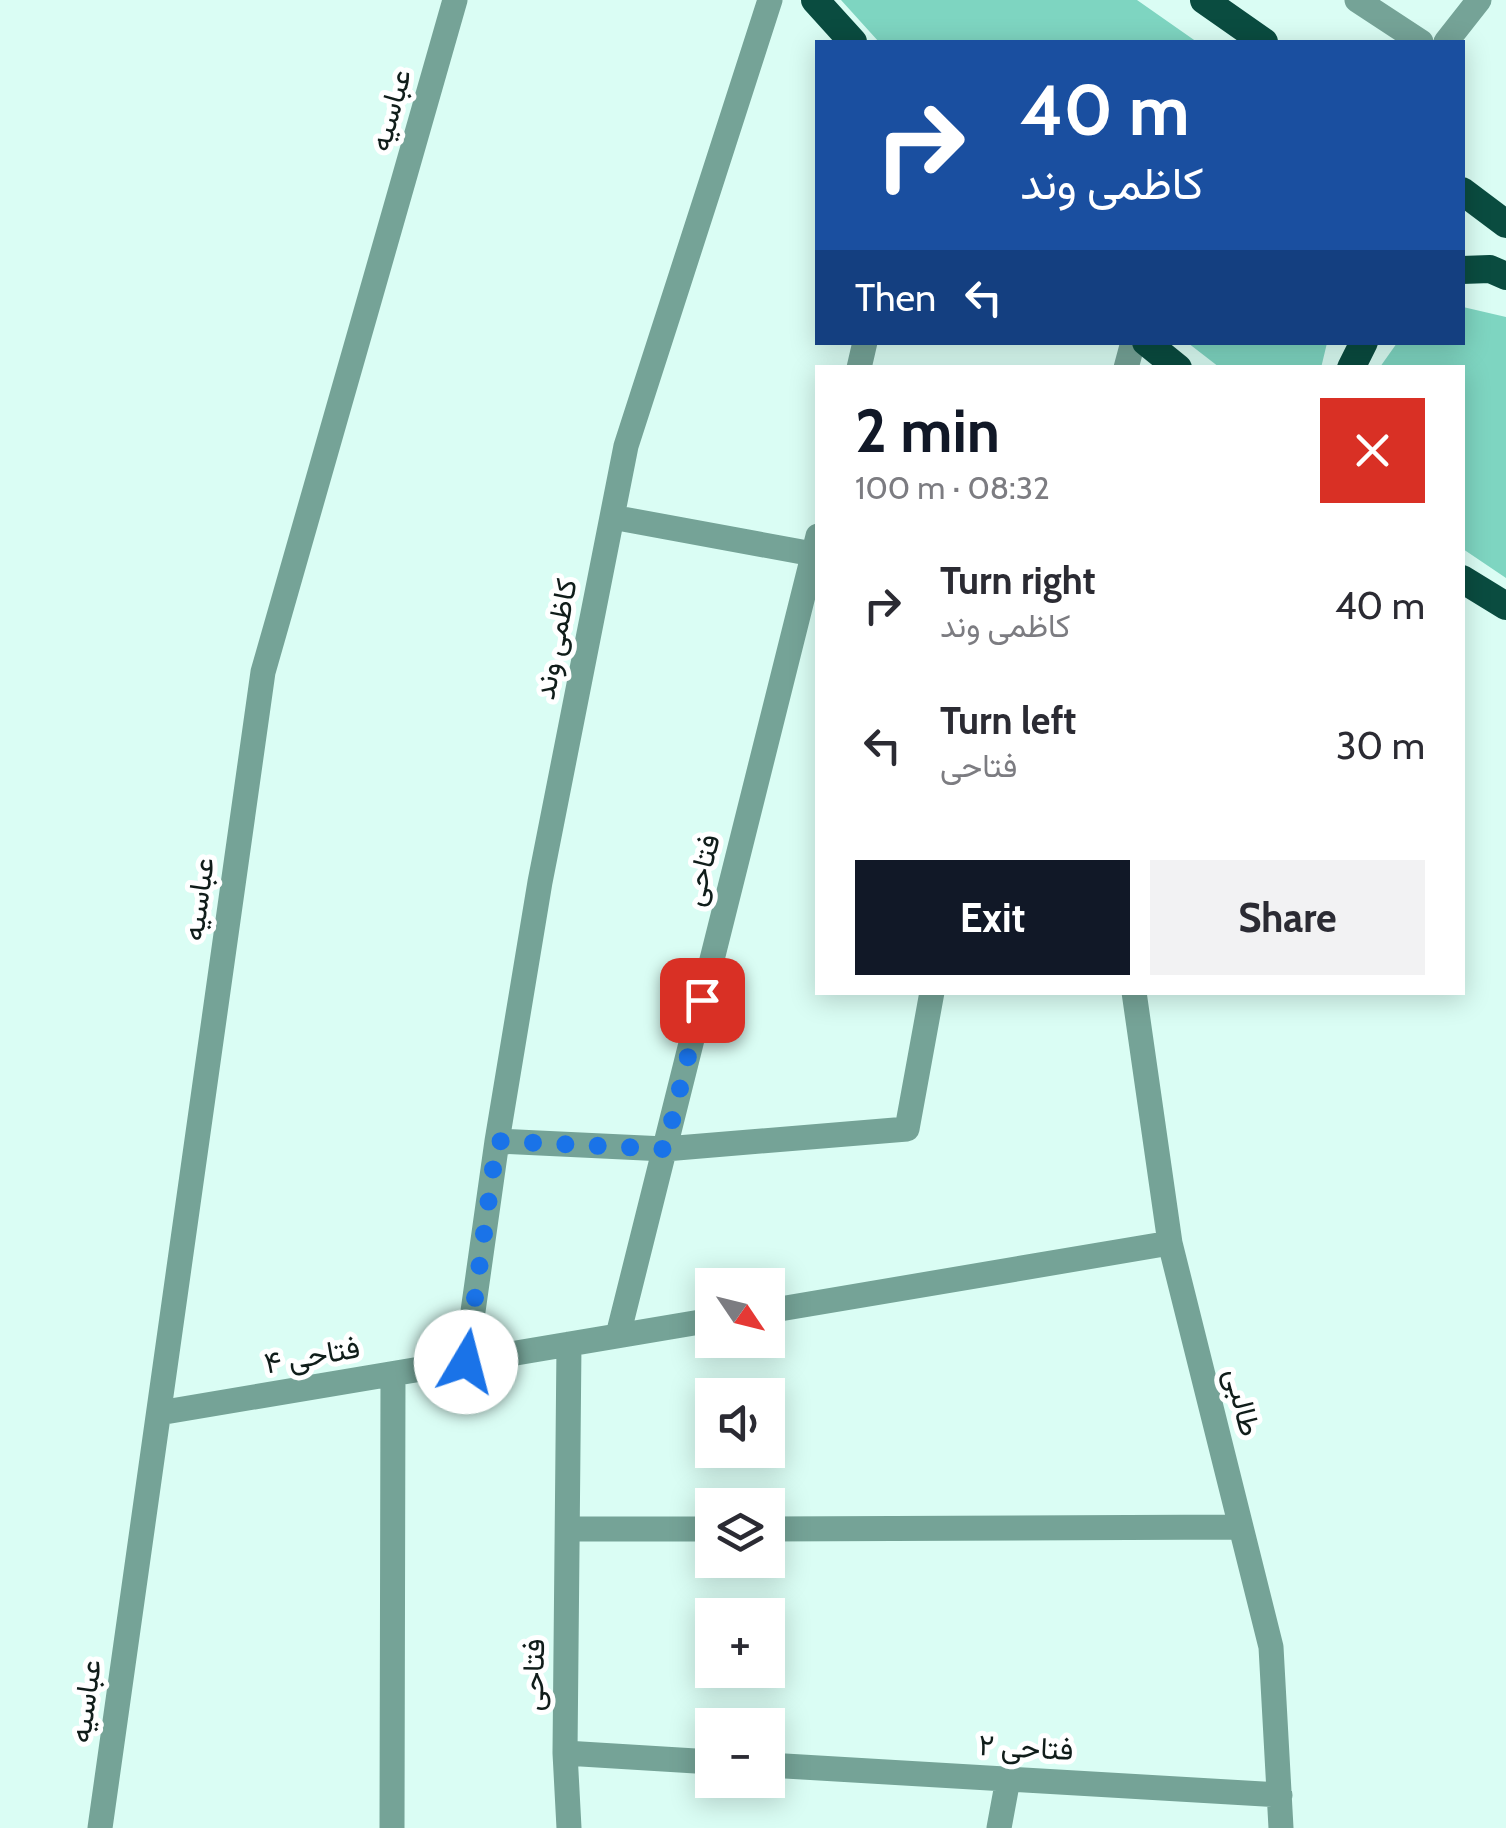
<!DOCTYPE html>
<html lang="en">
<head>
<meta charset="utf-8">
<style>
  :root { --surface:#fff; --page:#f2f2f3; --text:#2b2b33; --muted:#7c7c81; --accent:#111827 }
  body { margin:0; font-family:Cabin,Vazirmatn,sans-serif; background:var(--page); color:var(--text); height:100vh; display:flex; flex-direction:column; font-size:38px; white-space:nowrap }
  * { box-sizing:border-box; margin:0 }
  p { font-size:32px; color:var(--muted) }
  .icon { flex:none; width:55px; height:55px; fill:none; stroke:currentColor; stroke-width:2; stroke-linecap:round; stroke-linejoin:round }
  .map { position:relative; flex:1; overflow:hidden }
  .sheet { position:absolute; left:815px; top:365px; width:650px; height:630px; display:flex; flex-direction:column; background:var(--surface); border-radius:0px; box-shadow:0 5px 25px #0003 }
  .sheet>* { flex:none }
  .guide { position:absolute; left:815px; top:40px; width:650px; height:305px; border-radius:0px; box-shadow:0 5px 25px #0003; background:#1a4fa0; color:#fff; overflow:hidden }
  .needle { width:65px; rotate:125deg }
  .buttons { position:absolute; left:695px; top:1268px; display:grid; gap:20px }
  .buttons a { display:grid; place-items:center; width:90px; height:90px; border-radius:0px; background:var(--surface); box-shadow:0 5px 25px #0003; font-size:50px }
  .pin { position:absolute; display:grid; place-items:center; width:85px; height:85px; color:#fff; margin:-42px; border-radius:20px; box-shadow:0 5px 15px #0006 }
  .me { position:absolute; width:110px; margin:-55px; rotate:8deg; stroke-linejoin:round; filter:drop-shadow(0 0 8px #0008) }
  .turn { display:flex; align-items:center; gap:35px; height:210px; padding:0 40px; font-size:45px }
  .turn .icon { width:130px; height:130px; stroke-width:2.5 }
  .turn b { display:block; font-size:70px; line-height:85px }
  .then { display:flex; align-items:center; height:95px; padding:0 40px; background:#0003; gap:20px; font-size:38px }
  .round { display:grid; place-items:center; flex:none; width:105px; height:105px; border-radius:0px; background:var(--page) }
  .head { display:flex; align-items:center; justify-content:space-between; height:170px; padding:0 40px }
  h1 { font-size:60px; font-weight:800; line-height:75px; color:var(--accent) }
  .cta { display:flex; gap:20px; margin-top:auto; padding:20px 40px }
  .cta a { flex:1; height:115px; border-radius:0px; background:var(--accent); color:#fff; font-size:40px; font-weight:800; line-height:115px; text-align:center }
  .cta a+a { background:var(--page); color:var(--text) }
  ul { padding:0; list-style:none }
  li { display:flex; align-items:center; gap:30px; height:140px; padding:0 40px }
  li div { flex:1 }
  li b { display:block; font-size:38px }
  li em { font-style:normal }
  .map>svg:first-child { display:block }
  .green { fill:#7ed5c1 }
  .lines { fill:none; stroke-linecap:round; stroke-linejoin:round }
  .minor { stroke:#75a397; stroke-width:25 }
  .trunk { stroke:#0a4c40; stroke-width:28 }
  .route { stroke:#1a73e8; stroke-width:18; stroke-dasharray:0 32.4 }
  .labels { text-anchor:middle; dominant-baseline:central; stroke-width:10; stroke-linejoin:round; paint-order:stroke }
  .street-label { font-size:30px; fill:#101d1a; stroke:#fff }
</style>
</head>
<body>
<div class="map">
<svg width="1506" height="1828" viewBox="0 0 1506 1828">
  <rect width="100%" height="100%" fill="#dafdf4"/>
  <path class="green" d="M841 0H1137L1197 42H879Z
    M1463 307 1506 317V578L1463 549 1462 368 1380 367 1397 343 1462 342Z
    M1188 343H1327L1321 368 1219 367Z"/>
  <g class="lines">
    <path class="minor" d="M770 0 626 446 540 882 497 1141 665 1149 907 1129 932 992
      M1357 0 1421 42
      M1446 42 1479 0
      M859 368 865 342
      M1126 368 1133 342
      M612 517 813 554
      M1134 992 1170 1243 1271 1647 1281 1828
      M768 1311 1170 1243
      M618 1335 818 536
      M466 1361 497 1141
      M159 1413 712 1320
      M569 1529H712
      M768 1529 1241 1527
      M565 1753 712 1762
      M768 1765 1280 1795
      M100 1828 263 672 455 0
      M392 1828 393 1374
      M569 1828 565 1753 569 1344
      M999 1828 1008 1779"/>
    <path class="trunk" d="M815 0 853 42
      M1204 0 1264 42
      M1462 191 1506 224
      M1462 270 1490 269 1506 276
      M1146 342 1178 368
      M1351 368 1364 342
      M1462 579 1506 606"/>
  </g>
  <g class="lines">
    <path class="route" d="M466 1362 497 1141 665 1149 702 1000"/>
  </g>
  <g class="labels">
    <g class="street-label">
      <text transform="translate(390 110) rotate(-74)">عباسیه</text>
      <text transform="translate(555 639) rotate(-79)">کاظمی وند</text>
      <text transform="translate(701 870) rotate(-76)">فتاحی</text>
      <text transform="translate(198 899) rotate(-82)">عباسیه</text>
      <text transform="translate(312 1355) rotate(-10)">فتاحی ۴</text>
      <text transform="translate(1243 1402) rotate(76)">طالبی</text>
      <text transform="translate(533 1675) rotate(-89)">فتاحی</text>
      <text transform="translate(85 1701) rotate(-82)">عباسیه</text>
      <text transform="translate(1026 1747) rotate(3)">فتاحی ۲</text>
    </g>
  </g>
</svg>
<div class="buttons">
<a><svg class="needle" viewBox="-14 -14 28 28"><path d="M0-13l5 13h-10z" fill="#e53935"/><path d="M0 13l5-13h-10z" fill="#7c7c81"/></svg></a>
<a><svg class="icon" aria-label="sound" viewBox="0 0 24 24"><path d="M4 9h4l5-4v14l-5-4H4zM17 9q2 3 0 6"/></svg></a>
<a><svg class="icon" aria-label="layers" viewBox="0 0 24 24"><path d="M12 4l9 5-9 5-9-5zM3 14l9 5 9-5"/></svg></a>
<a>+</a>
<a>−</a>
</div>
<div class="pin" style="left:702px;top:1000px;background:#d93025"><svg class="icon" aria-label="arrive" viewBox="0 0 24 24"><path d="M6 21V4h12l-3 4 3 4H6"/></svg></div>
<svg class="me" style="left:466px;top:1362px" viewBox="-20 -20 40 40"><circle r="19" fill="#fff"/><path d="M0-13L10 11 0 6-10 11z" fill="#1a73e8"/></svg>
<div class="guide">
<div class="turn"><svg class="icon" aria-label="right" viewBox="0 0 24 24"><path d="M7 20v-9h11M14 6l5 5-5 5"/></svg><div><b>40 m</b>کاظمی وند</div></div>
<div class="then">Then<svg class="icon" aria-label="left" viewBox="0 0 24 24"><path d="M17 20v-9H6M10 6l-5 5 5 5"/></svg></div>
</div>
<section class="sheet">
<div class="head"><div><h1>2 min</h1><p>100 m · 08:32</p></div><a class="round" style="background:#d93025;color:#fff"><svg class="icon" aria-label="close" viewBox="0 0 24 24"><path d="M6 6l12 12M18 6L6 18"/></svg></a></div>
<ul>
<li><svg class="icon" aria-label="right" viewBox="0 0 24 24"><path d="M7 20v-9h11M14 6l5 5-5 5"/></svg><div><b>Turn right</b><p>کاظمی وند</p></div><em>40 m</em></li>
<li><svg class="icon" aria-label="left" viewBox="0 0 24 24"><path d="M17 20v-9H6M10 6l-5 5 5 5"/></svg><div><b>Turn left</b><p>فتاحی</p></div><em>30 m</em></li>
</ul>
<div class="cta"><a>Exit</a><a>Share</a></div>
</section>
</div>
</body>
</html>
